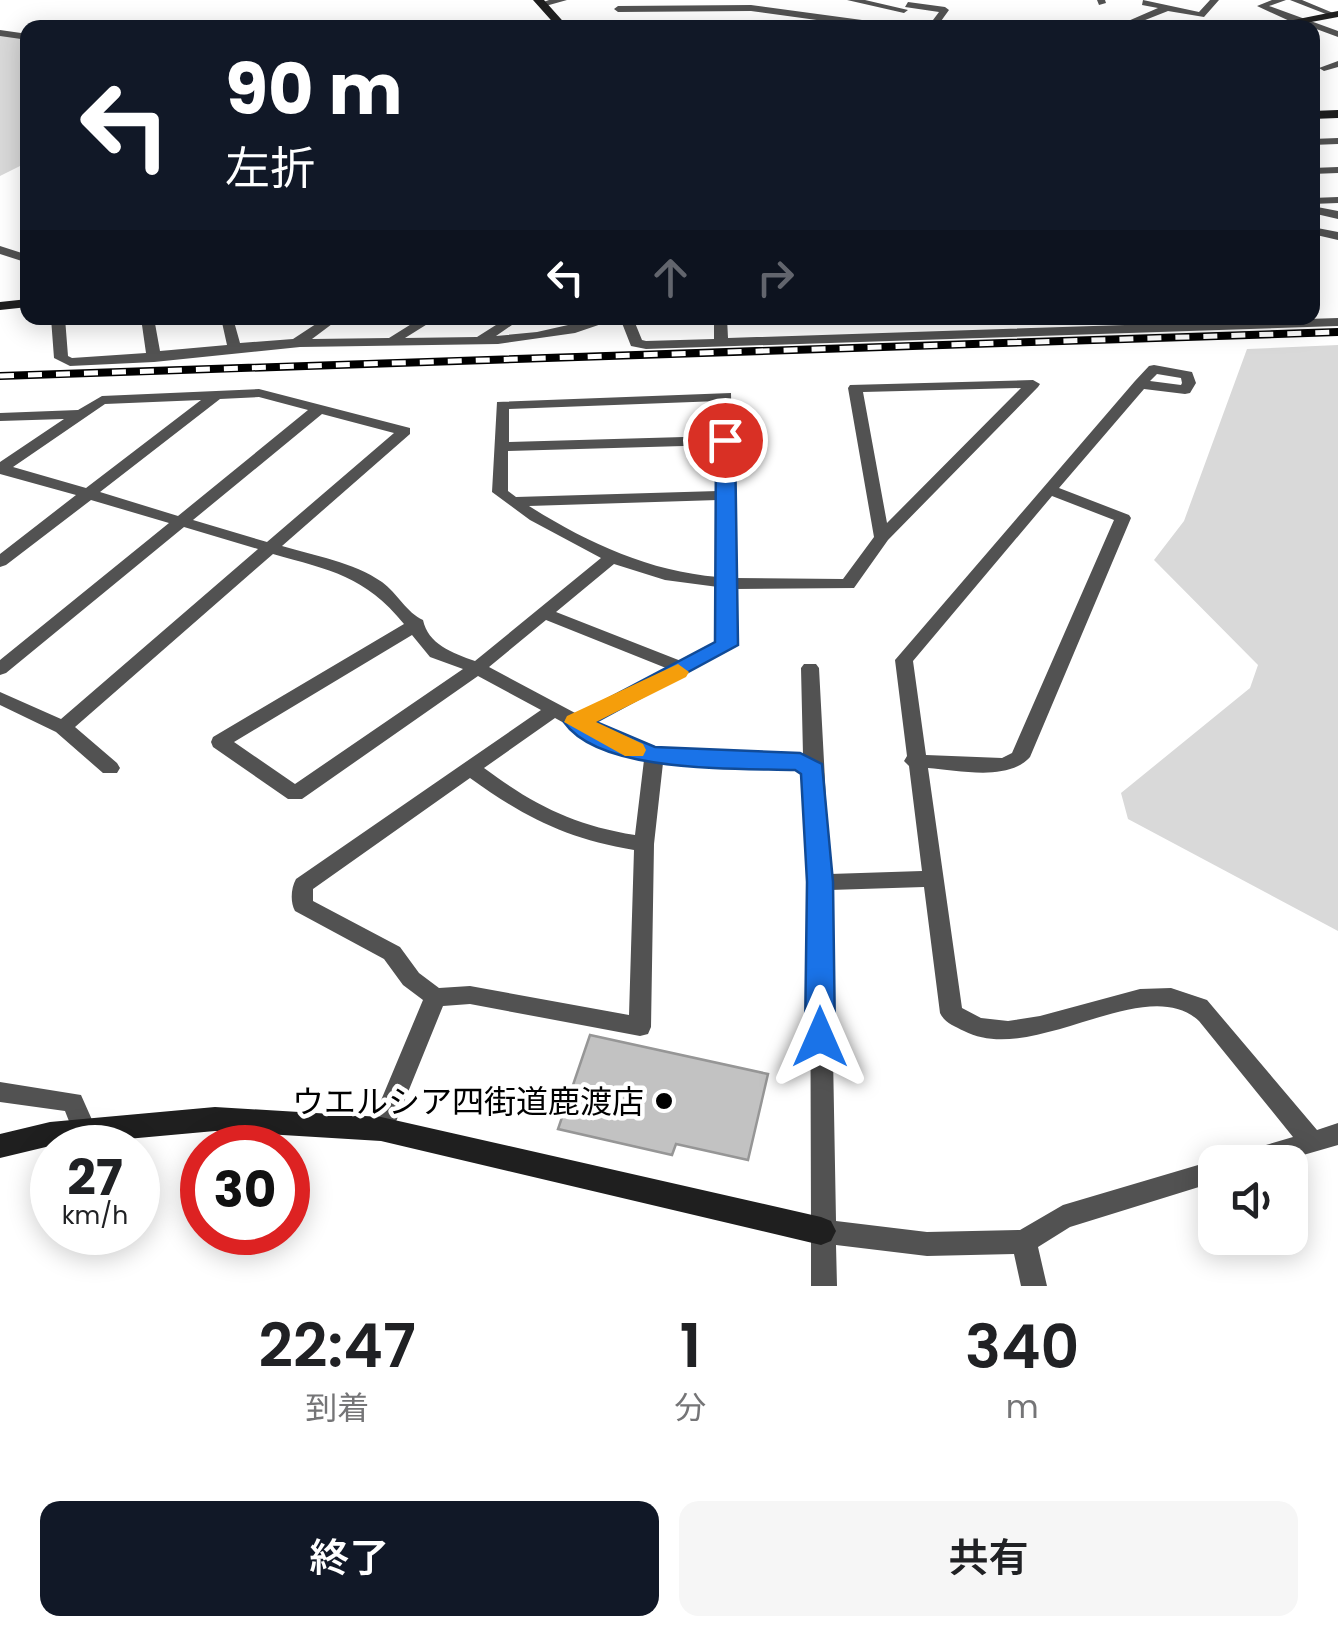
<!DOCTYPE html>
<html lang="ja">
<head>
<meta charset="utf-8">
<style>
  :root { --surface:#fff; --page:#f6f6f6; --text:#202124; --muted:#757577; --accent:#111827 }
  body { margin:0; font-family:Poppins,"Noto Sans JP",sans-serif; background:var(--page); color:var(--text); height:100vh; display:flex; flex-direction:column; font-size:38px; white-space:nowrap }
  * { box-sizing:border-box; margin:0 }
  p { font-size:32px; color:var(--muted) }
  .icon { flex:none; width:55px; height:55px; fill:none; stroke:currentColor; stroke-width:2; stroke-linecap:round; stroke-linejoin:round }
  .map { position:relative; height:1286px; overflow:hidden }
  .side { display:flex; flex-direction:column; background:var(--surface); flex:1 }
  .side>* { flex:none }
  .hud { position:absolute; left:20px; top:20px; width:1300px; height:305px; border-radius:20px; box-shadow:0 5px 25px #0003; background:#111827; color:#fff; overflow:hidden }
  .controls { position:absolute; left:1198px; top:1145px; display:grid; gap:20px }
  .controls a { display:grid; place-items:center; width:110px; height:110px; border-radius:20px; background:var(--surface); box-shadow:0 5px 25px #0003; font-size:50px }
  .speed { position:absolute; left:30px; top:1125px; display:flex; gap:20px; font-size:50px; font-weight:700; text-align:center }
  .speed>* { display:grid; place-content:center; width:130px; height:130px; border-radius:50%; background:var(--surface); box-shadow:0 5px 25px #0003; line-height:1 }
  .speed small { font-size:25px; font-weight:400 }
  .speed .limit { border:15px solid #d22; background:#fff; color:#111 }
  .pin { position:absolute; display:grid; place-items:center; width:85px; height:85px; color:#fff; margin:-42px; border:5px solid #fff; border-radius:50%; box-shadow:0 2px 10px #0007 }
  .me { position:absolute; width:110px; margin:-55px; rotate:0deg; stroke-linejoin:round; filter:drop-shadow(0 0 8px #0008) }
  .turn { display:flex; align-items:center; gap:35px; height:210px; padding:0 40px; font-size:45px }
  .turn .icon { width:130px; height:130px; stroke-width:2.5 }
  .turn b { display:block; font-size:70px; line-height:85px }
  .lanes { display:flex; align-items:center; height:95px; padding:0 40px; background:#0003; justify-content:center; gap:50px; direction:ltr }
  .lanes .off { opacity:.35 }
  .eta { display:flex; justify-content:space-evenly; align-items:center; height:170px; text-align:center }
  .eta b { font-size:60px; font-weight:600; line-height:70px }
  .primary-button { display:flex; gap:20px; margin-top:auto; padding:20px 40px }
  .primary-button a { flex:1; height:115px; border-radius:20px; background:var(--accent); color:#fff; font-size:40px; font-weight:600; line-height:115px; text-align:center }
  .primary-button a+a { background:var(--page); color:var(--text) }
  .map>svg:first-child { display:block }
  .green { fill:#d9d9d9 }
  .building { fill:#c2c2c2; stroke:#969696; stroke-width:2.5 }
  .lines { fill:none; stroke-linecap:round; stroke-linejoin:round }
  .street { fill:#525252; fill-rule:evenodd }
  .secondary { fill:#1f1f1f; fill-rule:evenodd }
  .rail-casing { stroke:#000; stroke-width:8 }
  .rail { stroke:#fff; stroke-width:5; stroke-dasharray:14; stroke-linecap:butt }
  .route { fill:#1a73e8; stroke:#114b97; stroke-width:2.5 }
  .slow { fill:#f59e0b }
  .poi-dot { fill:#000; stroke:#fff; stroke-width:4 }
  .labels { text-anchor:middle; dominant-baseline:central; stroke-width:9; stroke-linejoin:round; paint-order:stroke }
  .near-poi-label { font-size:32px; fill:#000; stroke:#fff; text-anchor:end }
</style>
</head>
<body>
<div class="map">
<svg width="1338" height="1286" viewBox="0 0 1338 1286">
  <rect width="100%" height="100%" fill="#fff"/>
  <path class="green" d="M0 35 27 39 28 162 0 176Z
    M1338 345V931L1128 819 1121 793 1250 688 1258 665 1154 560 1184 521 1247 349Z"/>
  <path class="building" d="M590 1035 768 1074 748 1160 676 1144 672 1155 558 1129Z"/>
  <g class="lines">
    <path class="street" d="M549 0H567L542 7 538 4Z
      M847 0H865L908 10 904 13Z
      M1097 0H1105L1106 3 1099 5Z
      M1143 0 1199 12 1210 0H1219L1204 17 1168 11 1125 28H1112L1158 8 1142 5Z
      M1272 0H1286L1269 6 1338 31V37L1300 23H1294L1257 6Z
      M1290 0H1302L1338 15 1331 16Z
      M908 2 945 7 949 10 936 28H927L939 12 905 7Z
      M751 5 899 25 903 28H875L751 11 618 12 614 9 618 6Z
      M641 25H739L743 28H637Z
      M0 30 28 34V40L0 36Z
      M1338 61V67L1324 71 1319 68Z
      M1338 138V144L1312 145V139Z
      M1338 167V173L1312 174V168Z
      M1338 197V203L1312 204V198Z
      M1312 206 1338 211V219L1312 213Z
      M1312 227 1338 232V240L1312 234Z
      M0 246 28 255V263L0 254Z
      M51 318H65L68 356 72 358 146 353 141 318H154L160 351 227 345 221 318H233L240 343 293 339 325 318H340L312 339 389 338 421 318H437L405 338 477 337 507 318H522L496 336 537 332 599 318H619L575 333 498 344 300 347 154 362 70 366 54 358Z
      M620 318H633L642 340 646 341 714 339V318H727L728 338 1338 318V326L646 349 631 346Z
      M1154 365 1192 372 1196 383 1190 393 1185 394 1144 389 1059 488 1129 515 1131 518 1030 757C1008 782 958 770 928 768L962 1008 981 1018 1008 1021 1040 1016 1140 989 1171 988 1207 1000 1317 1130 1338 1123V1145L1279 1162H1232L1235 1154 1293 1137 1199 1021C1145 971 1033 1067 964 1031 954 1026 945 1023 940 1013L924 887 830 890 836 1221 927 1232 1020 1230 1063 1205 1215 1160 1222 1162H1215V1182L1070 1227 1038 1247 1047 1286H1021L1014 1254 927 1256 836 1245 837 1286H811V1237L808 1231 811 1225 810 882 804 773 796 768 663 763 654 844 651 1027 648 1034 640 1036 470 1004 443 1006 393 1129 390 1137 381 1140 372 1137 369 1129 423 1000 403 985 384 959 295 911C290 902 291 888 296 879L541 710 478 676 302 799H288L213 747 211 742 213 737 404 624C365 576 330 570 273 554L75 727 117 763 120 768 117 773H103L56 732 0 705V692L61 719 258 549 184 527 6 673 0 675V660L169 523 91 500 6 565 0 567V554L76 495 0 474V462L64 419 0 421V413L78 410 102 396 259 389 410 428V434L282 546C315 556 353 562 382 582 397 593 407 613 423 620 428 644 452 653 475 661L601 558 530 520 492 492 497 402 731 393 734 578 843 579 874 537 848 388 850 385 1033 380 1040 384 1038 387 888 540 854 588 734 589 735 645 732 649 592 722 629 741 654 749 803 755 801 668 804 664H816L819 668 830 874 922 871 909 766 904 761 907 756 895 660 1135 381 1149 366ZM1157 374 1181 378 1182 383 1181 385 1150 381ZM1021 388 887 523 863 392ZM259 397 308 410 178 516 100 492 220 399ZM201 400 86 488 13 467 105 404ZM719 401V436L509 442V409ZM322 414 394 433 267 542 193 520ZM719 445 718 491 516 497 508 491V451ZM1052 496 1114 520 1012 753 1002 758 926 755 913 661ZM718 500V577C648 571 588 543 529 506ZM614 564 665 580 718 587 717 642 681 661 556 612ZM546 620 666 668 577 714 489 667ZM412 635 430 657 463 669 295 784 234 742ZM555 718 615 751 644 760 635 835C573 825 534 805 484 768ZM470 778C524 817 567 839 634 850L629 1015 470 986 439 988 419 973 400 947 313 901V889Z
      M0 1082 81 1095 97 1131 94 1139 85 1142 76 1139 65 1111 0 1102Z"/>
    <path class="secondary" d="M533 0H544L569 28H558Z
      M1338 11V17L1279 28H1254Z
      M1338 110V118L1312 119V111Z
      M28 299V307L0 310V302Z
      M215 1107 381 1117 821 1217 831 1221 836 1231 831 1241 821 1245 381 1141 215 1131 50 1146 0 1158V1134L50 1122Z"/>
    <defs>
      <path id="rail" d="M0 376 1338 332"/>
    </defs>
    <use href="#rail" class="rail-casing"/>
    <use href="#rail" class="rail"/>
  </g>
  <path class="route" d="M725 434 735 440 738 645 596 722 655 747 800 753 822 764 833 882 835 1037 831 1046 820 1049 810 1046 805 1037 807 882 801 774 795 770C738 768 600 774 564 722L715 642 716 440Z"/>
  <path class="slow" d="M678 664 689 672 686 677 596 722 643 744 646 750 643 756H625L564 722 567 716Z"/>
  <circle class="poi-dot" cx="664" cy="1101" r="10"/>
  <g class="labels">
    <g class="near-poi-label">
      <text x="644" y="1101">ウエルシア四街道鹿渡店</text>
    </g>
  </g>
</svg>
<div class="controls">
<a><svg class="icon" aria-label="sound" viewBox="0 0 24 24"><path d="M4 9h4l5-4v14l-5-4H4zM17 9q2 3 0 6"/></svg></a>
</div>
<div class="speed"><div>27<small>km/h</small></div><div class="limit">30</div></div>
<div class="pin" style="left:725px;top:440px;background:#d93025"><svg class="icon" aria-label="arrive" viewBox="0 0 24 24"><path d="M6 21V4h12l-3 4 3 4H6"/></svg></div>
<svg class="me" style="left:820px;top:1037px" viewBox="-20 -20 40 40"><path d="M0-17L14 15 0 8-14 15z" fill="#1a73e8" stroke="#fff" stroke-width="4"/></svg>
<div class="hud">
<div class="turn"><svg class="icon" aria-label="left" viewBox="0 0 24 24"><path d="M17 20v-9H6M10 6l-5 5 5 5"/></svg><div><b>90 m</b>左折</div></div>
<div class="lanes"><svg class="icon" aria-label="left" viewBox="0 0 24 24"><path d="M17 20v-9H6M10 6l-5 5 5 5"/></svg><svg class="icon off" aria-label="ahead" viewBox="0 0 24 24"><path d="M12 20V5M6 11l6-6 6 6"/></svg><svg class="icon off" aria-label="right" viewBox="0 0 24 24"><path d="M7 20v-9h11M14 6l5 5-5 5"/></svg></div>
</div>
</div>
<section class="side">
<div class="eta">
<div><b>22:47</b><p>到着</p></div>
<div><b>1</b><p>分</p></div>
<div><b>340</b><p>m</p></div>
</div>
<div class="primary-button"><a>終了</a><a>共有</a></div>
</section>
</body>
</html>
